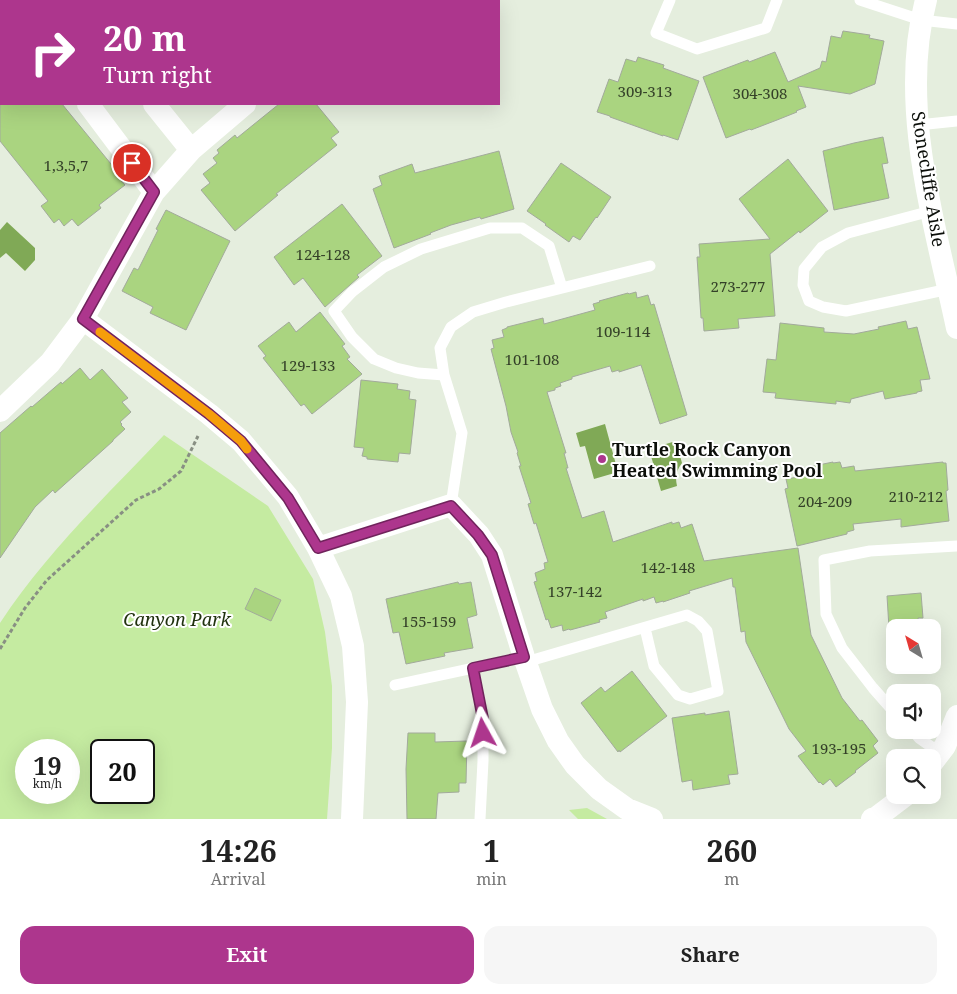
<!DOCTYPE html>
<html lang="en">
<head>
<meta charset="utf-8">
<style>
  :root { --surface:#fff; --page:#f6f6f6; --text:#222; --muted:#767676; --accent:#ad368d }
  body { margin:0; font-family:"Noto Serif",serif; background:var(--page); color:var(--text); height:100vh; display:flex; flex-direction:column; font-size:19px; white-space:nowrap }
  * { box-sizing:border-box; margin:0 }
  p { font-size:16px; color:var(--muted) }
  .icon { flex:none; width:28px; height:28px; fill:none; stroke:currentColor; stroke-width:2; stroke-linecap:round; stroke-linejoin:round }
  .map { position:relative; height:819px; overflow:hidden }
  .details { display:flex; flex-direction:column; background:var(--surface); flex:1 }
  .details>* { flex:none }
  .top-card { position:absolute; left:0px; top:0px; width:500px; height:105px; box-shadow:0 5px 20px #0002; background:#ad368d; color:#fff; overflow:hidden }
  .needle { width:32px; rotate:323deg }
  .buttons { position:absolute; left:886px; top:619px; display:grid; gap:10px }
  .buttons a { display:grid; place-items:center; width:55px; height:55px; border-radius:10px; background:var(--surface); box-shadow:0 5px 20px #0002; font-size:25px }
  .speed { position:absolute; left:15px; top:739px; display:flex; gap:10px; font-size:25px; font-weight:700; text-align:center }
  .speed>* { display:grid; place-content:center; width:65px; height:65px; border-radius:50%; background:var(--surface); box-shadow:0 5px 20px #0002; line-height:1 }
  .speed small { font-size:12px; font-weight:400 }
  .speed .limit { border:2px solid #111; border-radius:8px; background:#fff; color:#111 }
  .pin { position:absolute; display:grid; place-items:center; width:42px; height:42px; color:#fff; margin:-21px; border:2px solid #fff; border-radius:50%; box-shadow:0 1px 5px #0007 }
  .me { position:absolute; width:55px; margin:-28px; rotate:355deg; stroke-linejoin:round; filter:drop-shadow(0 0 4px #0008) }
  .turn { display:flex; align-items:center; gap:18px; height:105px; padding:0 20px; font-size:22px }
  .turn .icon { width:65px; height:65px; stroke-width:2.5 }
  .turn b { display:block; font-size:35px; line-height:42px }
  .eta { display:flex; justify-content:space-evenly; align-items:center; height:85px; text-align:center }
  .eta b { font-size:30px; font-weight:700; line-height:35px }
  .primary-button { display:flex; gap:10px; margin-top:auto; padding:10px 20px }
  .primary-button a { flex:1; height:58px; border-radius:15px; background:var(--accent); color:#fff; font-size:20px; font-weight:700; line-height:58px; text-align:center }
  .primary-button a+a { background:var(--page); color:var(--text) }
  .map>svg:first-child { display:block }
  .green { fill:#c5eba1; fill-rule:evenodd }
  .water { fill:#80a956 }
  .building { fill:#aad480; stroke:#a2aa9b }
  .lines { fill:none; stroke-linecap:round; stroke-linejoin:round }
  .path { stroke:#888f83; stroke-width:3; stroke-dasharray:4 2.5; stroke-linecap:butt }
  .service { stroke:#fff; stroke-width:11 }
  .minor { stroke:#fff; stroke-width:22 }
  .route-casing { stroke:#70235c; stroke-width:12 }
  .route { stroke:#ad368d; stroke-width:9 }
  .slow { stroke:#f59e0b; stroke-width:9 }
  .poi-dot { fill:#ad368d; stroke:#fff; stroke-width:2 }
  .labels { text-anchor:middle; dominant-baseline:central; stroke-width:4; stroke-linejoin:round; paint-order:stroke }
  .number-label { font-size:15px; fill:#344028 }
  .street-label { font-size:18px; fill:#0c0f0a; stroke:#fff }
  .poi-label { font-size:18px; font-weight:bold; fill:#0c0f0a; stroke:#fff; text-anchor:start }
  .park-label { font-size:18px; font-style:italic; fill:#21320f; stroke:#fff }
</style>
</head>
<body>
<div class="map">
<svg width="957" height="819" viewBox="0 0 957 819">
  <rect width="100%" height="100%" fill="#e5eede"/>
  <path class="green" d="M164 435 268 506 313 579 325 632 332 686V748L327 819H0V623C46 553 107 495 164 435ZM26 750H69V792H26ZM101 750H144V792H101Z
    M587 808 607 819H578L569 810Z"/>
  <path class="water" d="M7 222 35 248V260L25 271 6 253 0 258V230Z
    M605 424 618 472 594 479 585 446 580 447 576 433Z
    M676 441 682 463C676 471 675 477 677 486L661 491 649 449Z"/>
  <path class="building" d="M843 31 870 35 869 38 884 41 875 84 850 94 798 86 806 107 796 111 797 112 777 120 751 130 750 129 726 138 703 77 748 60 749 62 775 52 788 82 820 68 822 61 826 62 831 36 841 38Z
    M638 57 664 65 663 68 699 81 678 140 663 135V136L610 117V116L597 112 609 79 618 82 626 59 636 62Z
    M0 104H62L120 175 118 177 125 185 99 205 101 208 78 226 72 219 64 226 59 219 54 223 41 206 48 201 0 141Z
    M279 104H316L339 132 331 138 337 145 276 194 278 195 235 231 201 190 210 183 203 174 217 163 213 158 219 153 217 150 235 135 237 138Z
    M883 137 888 163 882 164 889 198 834 210 823 151 854 143Z
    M499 151 514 209 481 219 480 217 451 225 430 233 431 234 394 248 373 189 382 185 379 176 412 164 415 173Z
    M788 159 828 211 800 233 799 231 770 254 775 316 738 319 739 328 704 331 703 318H701L697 257H700L699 244 770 239 739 199Z
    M561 163 611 197 597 218 596 217 580 240 573 236 569 242 545 225 546 224 527 211Z
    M342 204 382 256 357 275 359 277 325 307 303 278 294 285 274 257Z
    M166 210 230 241 186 330 150 313 153 307 122 291 134 268 138 270 158 230 156 229Z
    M636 292 637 298 648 295 651 305 654 304 687 415 660 424 641 365 619 372V370L612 372 610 366 572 377V379L560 383 561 386 555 388V390L547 392 566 453H564L568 468H566L582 518 604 511 613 542 672 522V524L679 522 681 528 692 524 704 561 798 548 811 635 842 698 860 721 862 720 878 741 873 746 878 753 855 771 856 772 836 787 830 779 823 785 820 782 819 783 798 756 806 751 789 729 746 642 745 631 741 632 735 587H733L732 578 689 591 690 593 663 602V601L656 603 654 597 643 601V599L605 612 607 618 599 620 600 622 570 630 569 629 563 631 562 625 551 628 548 619 546 620 534 582 537 581 535 573 545 569 544 563 548 562 536 523 534 524 528 504 531 503 519 466H521L517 453 518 452 511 432 506 406 491 349 494 348 492 340 504 337 502 330 507 328V327L543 318 544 324 595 310 593 304 600 302 599 301 628 293 629 294Z
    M320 312 345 344 342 346 350 357 347 359 362 374 312 414 304 404 301 406 263 358 266 356 258 346 289 322 296 332Z
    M906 321 908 329 917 327 930 379 920 380 922 391 917 392V393L885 399 883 391 851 399 850 403 836 401V404L775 398 776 393 763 392 767 359 776 360 780 323 824 328V332L854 334 879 329 878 327Z
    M80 368 90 380 102 369 128 398 122 402 131 412 120 422 122 424 121 425 125 429 113 440V441L55 493 53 490 35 507 0 558V433L31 406 32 407 61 382 62 384Z
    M361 380 398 384 397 389 410 391 409 399 416 400 410 454 399 453 398 462 367 459V457L362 456 364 448 354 447Z
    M833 462V463L840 462 842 468 854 466 855 471 943 462V463H946L948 490 946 491 949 521 901 527V519L853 524 854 530 847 532V534L797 546 785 489 788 488 786 479 798 477 797 471 804 470V468Z
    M458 582 459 584 471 582 477 615 467 618 473 648 444 653 445 656 406 664 399 632 393 633 386 599Z
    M255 588 281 600 271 621 245 609Z
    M921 593 923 618H918L919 628H889L887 596Z
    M632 671 667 716 620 752 619 750 618 752 581 703 601 687 605 692Z
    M729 711 738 774 728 775 730 784 693 790 692 780 682 782 672 718 705 713V715Z
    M408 733H435V742L467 741 466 783H459V792L438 793 436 819H407L406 769Z"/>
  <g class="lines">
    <path class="path" d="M0 649 25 608 47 580 136 500 159 489 181 471 198 436"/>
    <path class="service" d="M670 0 656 33 697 49 766 28 777 0
      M860 0 921 20 957 24
      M918 125 957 121
      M931 211 848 233 822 247 804 269 803 285 809 301 823 307 846 311 949 289
      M444 375 418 373 396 368 374 359 352 337 334 311 352 292 384 267 421 249 490 228H522L549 246 562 288
      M451 505 462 433 444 375 440 348 451 327 473 312 506 302 650 266
      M526 662 687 615 698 621 707 631 718 691 690 699 678 695 654 666 645 628
      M473 668 483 719V761L480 819
      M395 685 524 657
      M895 713 873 688 842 648 826 614 824 560 870 551 957 546
      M912 730 919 738 940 753"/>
    <path class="minor" d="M926 0C898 105 935 224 957 328
      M88 104 154 192
      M154 104 191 150
      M83 319 209 414 241 441 288 497 318 548 341 596 353 646 357 702 352 819
      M0 411 50 363 83 319 154 192 191 150 245 104
      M318 548 451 505 479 535 492 555 524 657 542 709 558 741 575 765 599 789 627 809 652 819
      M932 763 945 746 957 716
      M872 819 877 817 906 795"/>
  </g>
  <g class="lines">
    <defs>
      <path id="route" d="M132 163 154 192 83 319 209 414 241 441 288 498 318 548 451 506 478 535 492 555 524 657 473 668 483 719V733"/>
    </defs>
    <use href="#route" class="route-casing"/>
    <use href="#route" class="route"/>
    <path class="slow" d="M100 332 209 414 241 441 247 449"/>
  </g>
  <circle class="poi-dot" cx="602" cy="459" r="5"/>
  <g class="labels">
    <g class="number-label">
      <text x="645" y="91">309-313</text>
      <text x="760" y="93">304-308</text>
      <text x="66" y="165">1,3,5,7</text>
      <text x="323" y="254">124-128</text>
      <text x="738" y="286">273-277</text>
      <text x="623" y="331">109-114</text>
      <text x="532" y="359">101-108</text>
      <text x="308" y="365">129-133</text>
      <text x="916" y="496">210-212</text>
      <text x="825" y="501">204-209</text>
      <text x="668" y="567">142-148</text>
      <text x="575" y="591">137-142</text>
      <text x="429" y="621">155-159</text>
      <text x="839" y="748">193-195</text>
    </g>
    <g class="street-label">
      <text transform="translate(929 179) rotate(81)">Stonecliffe Aisle</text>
    </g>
    <g class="poi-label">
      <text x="612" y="449">Turtle Rock Canyon<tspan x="612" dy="21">Heated Swimming Pool</tspan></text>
    </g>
    <g class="park-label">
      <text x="177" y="619">Canyon Park</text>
    </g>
  </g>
</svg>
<div class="buttons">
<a><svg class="needle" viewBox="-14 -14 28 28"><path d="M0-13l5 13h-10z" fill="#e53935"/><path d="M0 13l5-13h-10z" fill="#767676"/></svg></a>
<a><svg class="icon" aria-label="sound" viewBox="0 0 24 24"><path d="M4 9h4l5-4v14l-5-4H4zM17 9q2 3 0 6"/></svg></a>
<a><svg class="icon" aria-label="search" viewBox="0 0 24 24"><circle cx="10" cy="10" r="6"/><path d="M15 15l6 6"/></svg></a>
</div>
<div class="speed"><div>19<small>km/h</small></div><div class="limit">20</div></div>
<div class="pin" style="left:132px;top:163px;background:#d93025"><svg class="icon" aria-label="arrive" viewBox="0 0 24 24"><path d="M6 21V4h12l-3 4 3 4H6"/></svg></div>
<svg class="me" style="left:483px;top:733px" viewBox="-20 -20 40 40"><path d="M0-17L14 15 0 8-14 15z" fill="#ad368d" stroke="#fff" stroke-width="4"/></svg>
<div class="top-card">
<div class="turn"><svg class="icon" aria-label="right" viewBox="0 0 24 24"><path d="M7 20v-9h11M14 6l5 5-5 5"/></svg><div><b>20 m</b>Turn right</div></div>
</div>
</div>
<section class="details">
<div class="eta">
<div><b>14:26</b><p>Arrival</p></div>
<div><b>1</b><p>min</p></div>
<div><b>260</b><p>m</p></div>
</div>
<div class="primary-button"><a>Exit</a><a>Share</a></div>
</section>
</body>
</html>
